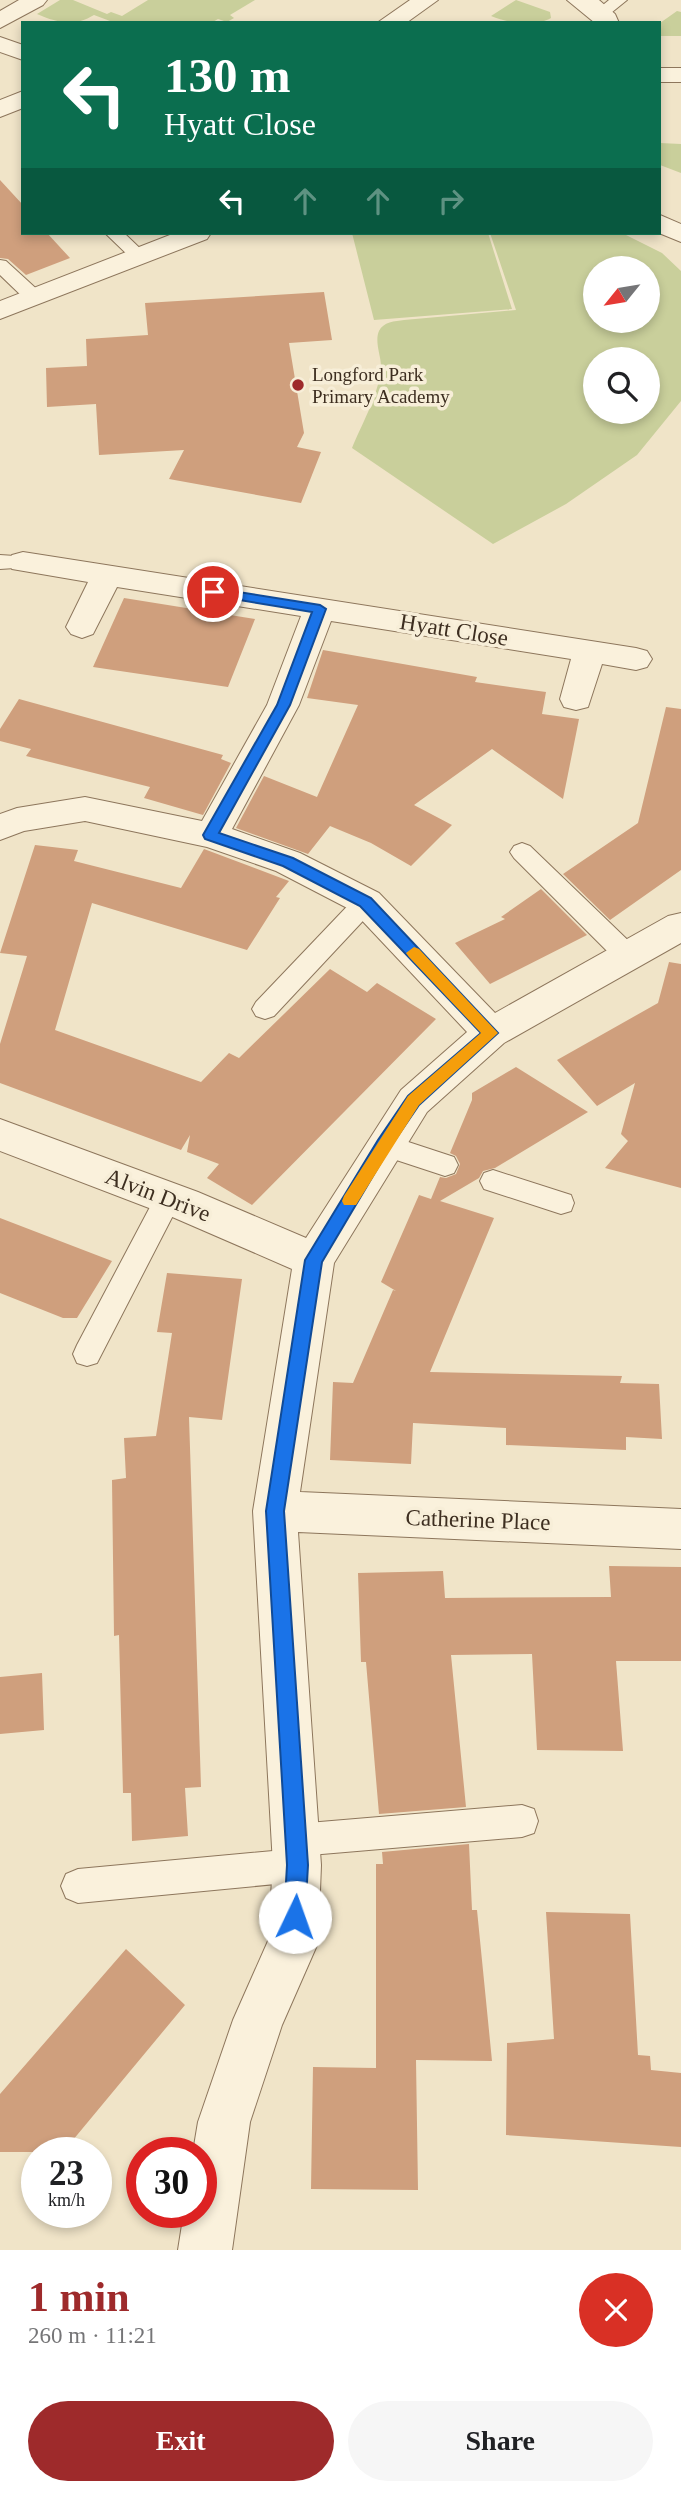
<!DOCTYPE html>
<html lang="en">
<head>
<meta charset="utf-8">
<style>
  :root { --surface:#fff; --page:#f6f6f6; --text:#202124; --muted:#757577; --accent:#9e2a2b }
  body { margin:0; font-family:"Times New Roman",serif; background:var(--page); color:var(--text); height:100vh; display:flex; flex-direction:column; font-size:26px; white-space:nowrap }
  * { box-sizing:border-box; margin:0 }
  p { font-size:23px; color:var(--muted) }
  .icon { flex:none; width:38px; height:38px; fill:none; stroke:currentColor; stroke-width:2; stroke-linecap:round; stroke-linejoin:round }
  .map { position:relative; height:2250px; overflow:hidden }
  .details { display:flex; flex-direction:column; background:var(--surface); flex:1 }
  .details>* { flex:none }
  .guide { position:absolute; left:21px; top:21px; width:640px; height:214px; border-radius:0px; box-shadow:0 4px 10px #0003; background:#0b6e4f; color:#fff; overflow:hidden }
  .needle { width:46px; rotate:240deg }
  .fabs { position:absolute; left:583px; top:256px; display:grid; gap:14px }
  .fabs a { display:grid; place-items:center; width:77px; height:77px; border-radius:50%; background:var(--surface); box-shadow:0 4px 10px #0003; font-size:35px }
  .speed { position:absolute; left:21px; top:2137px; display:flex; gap:14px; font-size:35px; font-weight:700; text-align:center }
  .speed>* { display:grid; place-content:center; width:91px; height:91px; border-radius:50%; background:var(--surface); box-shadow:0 4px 10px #0003; line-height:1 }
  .speed small { font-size:18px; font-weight:400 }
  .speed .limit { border:10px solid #d22; background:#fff; color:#111 }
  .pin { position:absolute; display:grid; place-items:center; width:60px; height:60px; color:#fff; margin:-30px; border:4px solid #fff; border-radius:50%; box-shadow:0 2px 7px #0007 }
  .me { position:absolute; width:77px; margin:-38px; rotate:3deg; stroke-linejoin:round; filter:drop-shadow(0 0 5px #0008) }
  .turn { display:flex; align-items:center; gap:24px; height:147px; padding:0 28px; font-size:32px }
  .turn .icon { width:91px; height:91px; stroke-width:2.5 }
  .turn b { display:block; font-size:49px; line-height:60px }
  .lanes { display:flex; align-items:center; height:66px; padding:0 28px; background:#0003; justify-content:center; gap:35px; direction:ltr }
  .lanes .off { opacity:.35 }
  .round { display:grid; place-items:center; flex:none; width:74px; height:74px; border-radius:37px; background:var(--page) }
  .summary { display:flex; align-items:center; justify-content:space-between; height:119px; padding:0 28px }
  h1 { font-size:42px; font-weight:700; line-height:52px; color:var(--accent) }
  .action { display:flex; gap:14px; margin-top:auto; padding:14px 28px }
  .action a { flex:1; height:80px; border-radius:42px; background:var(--accent); color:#fff; font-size:28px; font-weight:700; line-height:80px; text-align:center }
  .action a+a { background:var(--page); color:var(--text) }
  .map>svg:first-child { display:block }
  .green { fill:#c9cf9b; fill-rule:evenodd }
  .building { fill:#cf9f7d }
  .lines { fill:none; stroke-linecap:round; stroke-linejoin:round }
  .service-casing { stroke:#8d765c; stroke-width:2 }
  .minor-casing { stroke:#8d765c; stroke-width:2 }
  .service { fill:#faf1dc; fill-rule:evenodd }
  .minor { fill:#faf1dc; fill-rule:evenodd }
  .route { fill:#1a73e8; stroke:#114b97; stroke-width:2 }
  .slow { fill:#f59e0b }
  .poi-dot { fill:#9e2a2b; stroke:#f7eed8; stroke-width:2.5 }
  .labels { text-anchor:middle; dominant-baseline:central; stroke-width:7; stroke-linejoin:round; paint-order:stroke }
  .far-poi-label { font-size:19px; fill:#3d2e20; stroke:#f7eed8; text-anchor:start }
  .street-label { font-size:23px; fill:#3d2e20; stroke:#f7eed8 }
</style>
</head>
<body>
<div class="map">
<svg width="681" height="2250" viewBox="0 0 681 2250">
  <rect width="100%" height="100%" fill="#f0e4c8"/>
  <path class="green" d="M60 0H73L107 14 111 12 122 16 148 0H255L230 15 234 18 227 22 218 19 211 23H108L110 21 94 15C74 27 58 23 37 14Z
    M516 0 550 12 551 18C533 28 509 23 491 16Z
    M677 11 681 12V36H660V23Z
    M660 143 681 144V173L660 165Z
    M352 233H488L512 309 374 320Z
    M490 233H622L662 253 681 271V401L637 455 566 504 493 544 352 448C362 424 378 396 381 369 382 358 374 342 379 331 383 322 395 321 404 320L516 310ZM595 268H648V320H595ZM595 359H648V411H595Z"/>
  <path class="building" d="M0 180 23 205V233H47L70 258 26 275 8 259 0 258Z
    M324 292 332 340 289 343 304 433 297 447 321 452 301 503 169 479 184 450 99 455 96 404 47 407 46 368 87 366 86 339 148 335 145 303Z
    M124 598 255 619 228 687 93 667Z
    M323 650 477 677 475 682 546 692 542 714 579 719 563 799 492 749 414 805 452 825 411 866 371 843 330 826 308 854 236 828 264 776 317 797 358 705 307 698Z
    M19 699 223 755 221 759 231 763 203 815 144 798 150 787 26 756 31 749 0 741V729Z
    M666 707 681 709V870L610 920 563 874 638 823Z
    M35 845 78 850 74 861 181 888 204 849 289 881 276 897 280 898 247 950 92 903 55 1030 201 1082 229 1053 239 1058 330 969 367 992 377 983 436 1019 252 1205 207 1178 219 1164 187 1152 190 1135 181 1150 0 1083V1044L27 956 0 953Z
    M541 889 587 935 490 984 455 943 505 919 501 917Z
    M669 962 681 964V1188L605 1168 628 1141 621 1134 635 1083 597 1106 557 1060 658 1003Z
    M516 1067 588 1112 495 1168 483 1171 479 1178 440 1201 494 1218 430 1372 622 1376 620 1383 659 1384 662 1439 626 1437V1450L506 1445V1428L413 1423 411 1464 330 1460 333 1382 353 1383 393 1290 396 1291 381 1282 419 1195 431 1199 440 1177 446 1178 456 1174 460 1164 456 1156 450 1153 472 1100V1093Z
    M0 1218 112 1261 77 1318H63L0 1293Z
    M167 1273 242 1279 222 1420 189 1417 201 1787 185 1788 188 1836 132 1841 131 1793H123L119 1635 114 1636 112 1480 126 1478 124 1438 156 1436 172 1333 157 1332Z
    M609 1566 681 1567V1661H616L623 1751 537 1750 532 1654 451 1655 466 1807 379 1814 366 1662H361L358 1573 443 1571 445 1598 611 1597Z
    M42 1673 44 1730 0 1734V1677Z
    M469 1844 472 1910H477L492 2061 416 2060 418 2190 311 2189 313 2067 376 2068V1864H383L382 1852Z
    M546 1912 630 1914 638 2055 650 2056 651 2070 681 2073V2147L506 2135 507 2043 554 2039Z
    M126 1949 185 2005 63 2152H0V2094Z"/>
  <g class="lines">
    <defs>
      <path id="service" d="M609 0H627L606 17H594L592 14Z
        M105 233H124L148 256 139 261 133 260Z
        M0 260 6 261 41 293 43 297 41 301H27L0 275Z
        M0 555 30 557 33 562 30 567 0 569Z
        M522 843 530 846 637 949 640 956 637 963 628 965 619 963 514 858 510 852 514 846Z
        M366 893 375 896 378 902 375 908 274 1016 265 1019 256 1016 252 1009 256 1002 357 896Z
        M384 1134 454 1157 458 1165 454 1173 445 1176 375 1153 371 1145 375 1137Z
        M493 1170 571 1195 574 1203 571 1211 561 1214 484 1189 480 1181 484 1173Z
        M169 1187 179 1190 182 1198 97 1363 87 1366 77 1363 73 1354 77 1345 159 1190Z
        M522 1805 534 1809 538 1821 534 1833 522 1837 310 1855 314 1865 309 1877 297 1882 78 1903 66 1898 61 1886 66 1874 78 1869 284 1850 280 1840 284 1828 296 1824Z"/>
      <path id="minor" d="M19 0H47L43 5 0 28V11Z
        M410 0H438L406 23H377Z
        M567 0H599L615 14 619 23H595Z
        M0 37 23 45V60L0 52Z
        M660 68H681V82H660Z
        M23 91V108L0 117V100Z
        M660 215 681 224V242L659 233Z
        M175 233H211L207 239 0 319V301Z
        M23 552 636 648 647 651 652 659 647 667 636 670 602 664 588 707 576 710 564 707 560 699 571 659 331 621 299 705 232 829 300 853 379 893 495 1013 668 916 681 913V943L504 1043 427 1112 334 1263 300 1492 681 1509V1549L298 1532 321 1865 318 1943 282 2025 250 2122 232 2250H178L184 2212H201V2152H193L198 2122 233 2020 268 1941 273 1865 253 1511 292 1269 170 1216 0 1151V1119L198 1192 306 1238 401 1090 467 1032 353 911 276 871 207 847 85 821 24 831 0 840V814L17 808 85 797 202 821 267 705 301 616 117 587 93 634 82 638 71 634 66 627 88 582 12 569 8 562 12 555Z"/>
    </defs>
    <use href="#service" class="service-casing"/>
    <use href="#minor" class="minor-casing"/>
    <use href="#service" class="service"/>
    <use href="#minor" class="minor"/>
  </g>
  <path class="route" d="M213 588 320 605 326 609 290 705 219 833 293 858 371 898 498 1033 419 1105 389 1149 322 1262 284 1511 308 1865 305 1917 302 1924 295 1927 287 1924 284 1917 287 1865 266 1511 305 1260 378 1140 408 1096 481 1033 360 906 283 866 205 839 203 835 277 705 312 612 209 595V589Z"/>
  <path class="slow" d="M414 947 419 949 498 1033 419 1105 356 1205H344L342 1201 344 1196 408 1096 481 1033 409 957 406 953Z"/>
  <circle class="poi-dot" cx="298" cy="385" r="7"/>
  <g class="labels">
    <g class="far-poi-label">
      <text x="312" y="374">Longford Park<tspan x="312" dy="22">Primary Academy</tspan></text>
    </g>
    <g class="street-label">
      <text transform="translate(454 630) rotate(9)">Hyatt Close</text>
      <text transform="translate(158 1195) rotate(21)">Alvin Drive</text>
      <text transform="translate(478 1520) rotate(2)">Catherine Place</text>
    </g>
  </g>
</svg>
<div class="fabs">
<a><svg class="needle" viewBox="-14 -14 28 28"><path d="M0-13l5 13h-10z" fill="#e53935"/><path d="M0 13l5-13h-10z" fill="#757577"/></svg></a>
<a><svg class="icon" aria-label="search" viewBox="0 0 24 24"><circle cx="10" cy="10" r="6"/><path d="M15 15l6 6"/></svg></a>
</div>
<div class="speed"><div>23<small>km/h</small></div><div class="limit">30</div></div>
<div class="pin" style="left:213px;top:592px;background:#d93025"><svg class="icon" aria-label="arrive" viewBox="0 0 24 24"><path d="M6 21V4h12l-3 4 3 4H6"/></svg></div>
<svg class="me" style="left:295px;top:1917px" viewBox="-20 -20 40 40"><circle r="19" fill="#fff"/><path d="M0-13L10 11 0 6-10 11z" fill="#1a73e8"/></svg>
<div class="guide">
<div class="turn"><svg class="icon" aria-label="left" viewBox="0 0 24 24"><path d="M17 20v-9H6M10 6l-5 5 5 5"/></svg><div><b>130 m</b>Hyatt Close</div></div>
<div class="lanes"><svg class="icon" aria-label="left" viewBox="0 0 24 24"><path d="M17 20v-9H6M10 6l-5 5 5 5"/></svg><svg class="icon off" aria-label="ahead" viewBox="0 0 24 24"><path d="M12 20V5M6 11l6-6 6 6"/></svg><svg class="icon off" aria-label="ahead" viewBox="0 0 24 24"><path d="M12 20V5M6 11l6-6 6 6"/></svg><svg class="icon off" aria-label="right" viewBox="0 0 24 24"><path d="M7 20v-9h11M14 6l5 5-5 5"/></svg></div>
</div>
</div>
<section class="details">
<div class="summary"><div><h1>1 min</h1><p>260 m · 11:21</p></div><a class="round" style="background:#d93025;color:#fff"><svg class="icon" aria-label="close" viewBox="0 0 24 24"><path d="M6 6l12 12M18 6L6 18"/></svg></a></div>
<div class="action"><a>Exit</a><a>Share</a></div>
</section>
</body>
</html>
